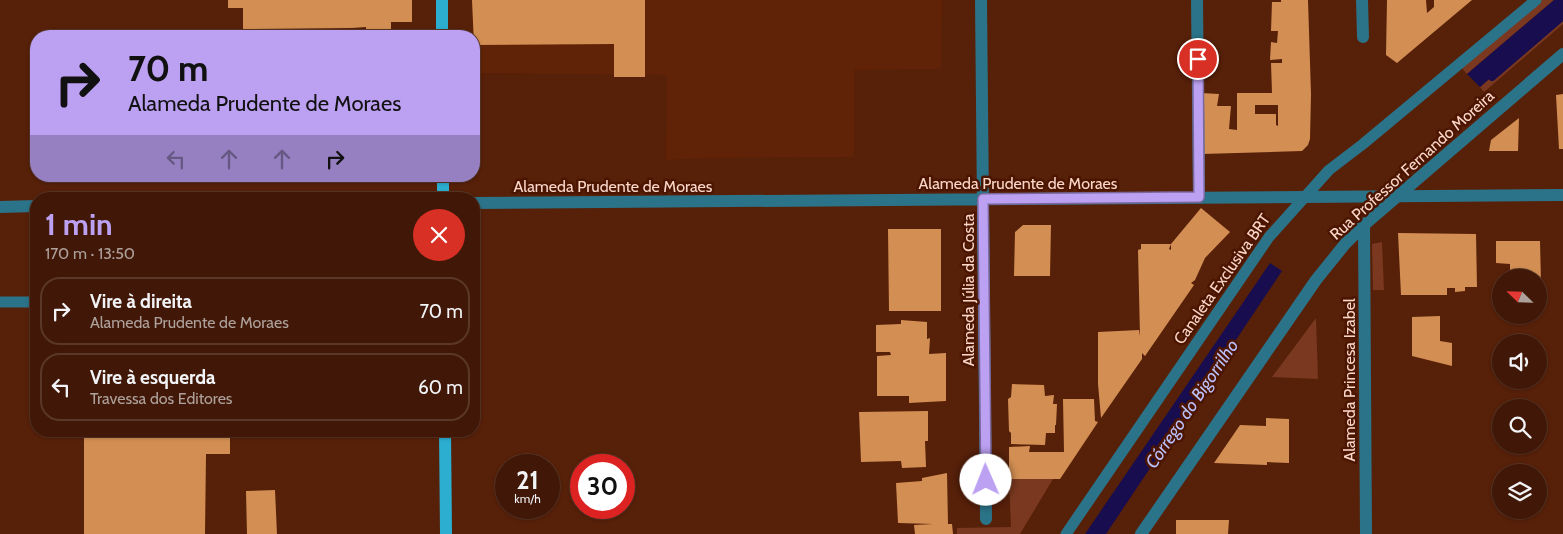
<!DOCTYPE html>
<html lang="pt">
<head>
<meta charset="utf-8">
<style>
  :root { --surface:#411807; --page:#4c2515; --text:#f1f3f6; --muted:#aea09b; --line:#5a3728; --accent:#bca0f2 }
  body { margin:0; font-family:Cabin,sans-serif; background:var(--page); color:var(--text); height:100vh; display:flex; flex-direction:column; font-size:19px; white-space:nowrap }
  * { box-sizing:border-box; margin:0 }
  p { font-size:16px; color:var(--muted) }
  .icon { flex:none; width:28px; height:28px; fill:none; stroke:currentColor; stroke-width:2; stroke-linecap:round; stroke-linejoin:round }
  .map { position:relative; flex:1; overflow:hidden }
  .panel { position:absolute; left:30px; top:192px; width:450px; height:245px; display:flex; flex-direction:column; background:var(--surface); border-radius:20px; box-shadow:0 1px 4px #0004,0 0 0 1px var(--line) }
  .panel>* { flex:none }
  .top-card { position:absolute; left:30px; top:30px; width:450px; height:152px; border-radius:20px; box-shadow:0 1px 4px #0004,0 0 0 1px var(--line); background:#bca0f2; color:#111; overflow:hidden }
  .needle { width:32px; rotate:293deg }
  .tools { position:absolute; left:1492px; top:269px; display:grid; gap:10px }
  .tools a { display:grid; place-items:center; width:55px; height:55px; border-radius:50%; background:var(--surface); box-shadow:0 1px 4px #0004,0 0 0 1px var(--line); font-size:25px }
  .speed { position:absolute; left:495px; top:454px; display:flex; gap:10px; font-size:25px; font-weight:700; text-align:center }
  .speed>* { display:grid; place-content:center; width:65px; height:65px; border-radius:50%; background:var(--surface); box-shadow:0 1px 4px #0004,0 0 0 1px var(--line); line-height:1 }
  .speed small { font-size:12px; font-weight:400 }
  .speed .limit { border:8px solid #d22; background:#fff; color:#111 }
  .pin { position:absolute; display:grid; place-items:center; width:42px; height:42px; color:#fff; margin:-21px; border:2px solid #fff; border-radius:50%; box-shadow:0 1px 5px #0007 }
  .me { position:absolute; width:55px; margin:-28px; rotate:359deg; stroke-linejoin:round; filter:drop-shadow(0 0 4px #0008) }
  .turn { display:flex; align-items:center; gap:18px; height:105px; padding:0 15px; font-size:22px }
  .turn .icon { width:65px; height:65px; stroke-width:2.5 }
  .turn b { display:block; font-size:35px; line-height:42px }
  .lanes { display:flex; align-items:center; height:48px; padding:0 15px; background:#0003; justify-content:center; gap:25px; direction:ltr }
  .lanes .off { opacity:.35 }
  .round { display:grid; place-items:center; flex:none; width:52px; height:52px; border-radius:26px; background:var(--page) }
  .summary { display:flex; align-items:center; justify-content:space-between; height:85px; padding:0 15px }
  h1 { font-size:30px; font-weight:700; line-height:38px; color:var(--accent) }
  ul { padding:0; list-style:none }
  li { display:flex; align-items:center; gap:15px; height:68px; margin:0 10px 8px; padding:0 5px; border:2px solid var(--line); border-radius:20px }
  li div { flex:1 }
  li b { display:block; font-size:19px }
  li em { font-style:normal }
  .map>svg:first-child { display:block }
  .built { fill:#612307 }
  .green { fill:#79381f }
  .water { fill:#180d4f }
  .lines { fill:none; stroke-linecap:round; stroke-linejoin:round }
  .stream { stroke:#180d4f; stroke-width:8 }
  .building { fill:#d38f53; fill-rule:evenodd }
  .service { stroke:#2b7388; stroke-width:11 }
  .minor { stroke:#2b7388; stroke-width:12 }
  .tertiary { stroke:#2b7388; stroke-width:12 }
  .primary { stroke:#2caed0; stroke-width:12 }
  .route-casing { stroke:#7a689d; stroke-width:12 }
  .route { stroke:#bca0f2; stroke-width:9 }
  .labels { text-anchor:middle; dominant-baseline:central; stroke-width:5; stroke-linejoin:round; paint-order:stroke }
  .street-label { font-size:16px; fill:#fbd7ca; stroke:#4b1500 }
  .water-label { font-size:18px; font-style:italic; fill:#bbc0fd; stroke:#4b1500 }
</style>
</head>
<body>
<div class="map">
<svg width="1563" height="534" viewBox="0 0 1563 534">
  <rect width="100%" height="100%" fill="#572009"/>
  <path class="built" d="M472 0H942L941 69 854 70V157L702 158 666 160 667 75 474 73Z"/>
  <path class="green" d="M1539 0H1554L1467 74 1461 67Z
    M1563 15V24L1484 92 1480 87Z
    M1382 242 1384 290H1373L1372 244Z
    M1316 318 1318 379 1272 377Z
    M1009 479H1053L1020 534H957V528L1011 527Z"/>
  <path class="water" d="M1554 0H1563V15L1480 87 1467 74Z
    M1270 263 1282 271 1106 534H1085Z"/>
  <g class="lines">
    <path class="stream" d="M1492 77 1563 16"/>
  </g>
  <path class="building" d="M228 0H412V22H391V33H366V27L352 28 243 29V8H228Z
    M472 0H645V77H614V44L474 45Z
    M1281 0H1308L1311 94 1310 139 1308 145 1302 151 1202 154 1201 93 1219 94 1217 106H1231L1229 129 1237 130V93H1272L1271 63H1282V59L1270 60 1271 42 1277 43 1278 31H1284H1271L1272 2H1281ZM1255 105H1278V126L1276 125V114H1255Z
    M1387 0H1426L1427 13 1434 7V0H1472L1397 63 1386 55Z
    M1563 94V149H1559L1556 95Z
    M1519 118 1518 151H1489L1491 140Z
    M1201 208 1230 232 1205 258 1195 280 1191 283 1194 285 1145 356 1142 353V359L1101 418 1098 384V332L1139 330 1140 336 1138 250 1141 249V244H1171L1169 249 1171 250V244Z
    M1023 225H1051L1050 276H1014L1015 232Z
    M888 229H941V311H889Z
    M1398 233 1476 234 1477 287H1465V291L1455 292V288H1447V295H1401Z
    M1496 241H1540L1541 282H1539V278H1510V264L1496 263Z
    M1440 316V341L1452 343V366L1412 356V317Z
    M901 320 927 322V339L930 338 929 354 946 353V401L909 403V396H877V356L891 355 890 352H876V325L901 324Z
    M1012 384 1044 385 1045 396 1054 395 1053 404H1057L1056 425H1055V433H1046L1045 445 1011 444V433L1009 431 1008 399 1011 397Z
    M1063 399H1094L1095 421 1098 422 1060 479H1009V447L1030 446 1029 452H1064Z
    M928 411V441H925L926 467 902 468 901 461 861 462 859 412Z
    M1266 418 1289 419V463L1267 462V465L1214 463 1240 425 1266 426Z
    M230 436V454H206L205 534H84V437Z
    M947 473 948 524H952L953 534H915L914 525 933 524 898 523 896 483 922 481V478Z
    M275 490 277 534H247L246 491Z
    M1176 520H1229L1228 534H1176Z"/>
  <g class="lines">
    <path class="service" d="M0 302H36
      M1066 534 1269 237 1329 170 1363 144 1536 0"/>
    <path class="minor" d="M981 0 986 519
      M1197 0 1199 197
      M1362 0 1363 37
      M474 203 1563 195
      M0 207 36 206"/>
    <path class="tertiary" d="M1364 225 1366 534
      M1141 534 1316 280 1345 244 1364 225 1563 54"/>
    <path class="primary" d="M442 0V36
      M443 176V199
      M445 431 446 534"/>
  </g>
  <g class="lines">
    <defs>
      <path id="route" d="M986 480 983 199 1199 197 1198 59"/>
    </defs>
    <use href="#route" class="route-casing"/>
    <use href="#route" class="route"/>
  </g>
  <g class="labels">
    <g class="street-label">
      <text transform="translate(1412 165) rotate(-42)">Rua Professor Fernando Moreira</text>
      <text x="1018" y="183">Alameda Prudente de Moraes</text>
      <text x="613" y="186">Alameda Prudente de Moraes</text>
      <text transform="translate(1222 279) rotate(-55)">Canaleta Exclusiva BRT</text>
      <text transform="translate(968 290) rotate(-90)">Alameda Júlia da Costa</text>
      <text transform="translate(1349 380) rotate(-90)">Alameda Princesa Izabel</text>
    </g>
    <g class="water-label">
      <text transform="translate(1192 404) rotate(-56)">Córrego do Bigorrilho</text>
    </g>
  </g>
</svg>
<div class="tools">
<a><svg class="needle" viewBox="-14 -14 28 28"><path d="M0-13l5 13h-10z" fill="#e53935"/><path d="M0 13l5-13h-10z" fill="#aea09b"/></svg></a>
<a><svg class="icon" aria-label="sound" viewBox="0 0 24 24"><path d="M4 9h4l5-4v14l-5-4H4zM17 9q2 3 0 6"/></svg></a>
<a><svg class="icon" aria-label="search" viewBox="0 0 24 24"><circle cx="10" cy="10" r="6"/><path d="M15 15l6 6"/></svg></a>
<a><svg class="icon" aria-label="layers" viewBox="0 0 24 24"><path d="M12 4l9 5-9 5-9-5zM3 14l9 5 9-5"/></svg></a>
</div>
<div class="speed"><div>21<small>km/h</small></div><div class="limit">30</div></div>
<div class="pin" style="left:1198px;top:59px;background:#d93025"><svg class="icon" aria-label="arrive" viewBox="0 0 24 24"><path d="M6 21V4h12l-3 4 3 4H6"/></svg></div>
<svg class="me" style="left:986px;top:480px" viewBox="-20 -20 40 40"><circle r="19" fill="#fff"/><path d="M0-13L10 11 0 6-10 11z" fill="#bca0f2"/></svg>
<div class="top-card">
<div class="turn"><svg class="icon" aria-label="right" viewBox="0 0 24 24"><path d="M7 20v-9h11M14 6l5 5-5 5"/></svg><div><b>70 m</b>Alameda Prudente de Moraes</div></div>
<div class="lanes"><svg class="icon off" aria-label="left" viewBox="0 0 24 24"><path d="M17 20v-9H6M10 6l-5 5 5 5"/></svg><svg class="icon off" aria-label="ahead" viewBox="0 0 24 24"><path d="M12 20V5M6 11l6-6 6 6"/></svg><svg class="icon off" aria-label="ahead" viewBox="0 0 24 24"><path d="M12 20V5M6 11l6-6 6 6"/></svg><svg class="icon" aria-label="right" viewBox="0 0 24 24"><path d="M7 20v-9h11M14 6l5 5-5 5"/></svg></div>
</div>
<section class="panel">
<div class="summary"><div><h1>1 min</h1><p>170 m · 13:50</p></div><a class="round" style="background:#d93025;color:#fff"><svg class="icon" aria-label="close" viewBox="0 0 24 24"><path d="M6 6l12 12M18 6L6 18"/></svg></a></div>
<ul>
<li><svg class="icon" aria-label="right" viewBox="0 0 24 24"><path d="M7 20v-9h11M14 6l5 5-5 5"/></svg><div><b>Vire à direita</b><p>Alameda Prudente de Moraes</p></div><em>70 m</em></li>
<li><svg class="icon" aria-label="left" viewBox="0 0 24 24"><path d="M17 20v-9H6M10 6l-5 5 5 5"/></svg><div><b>Vire à esquerda</b><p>Travessa dos Editores</p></div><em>60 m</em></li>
</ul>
</section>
</div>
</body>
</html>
